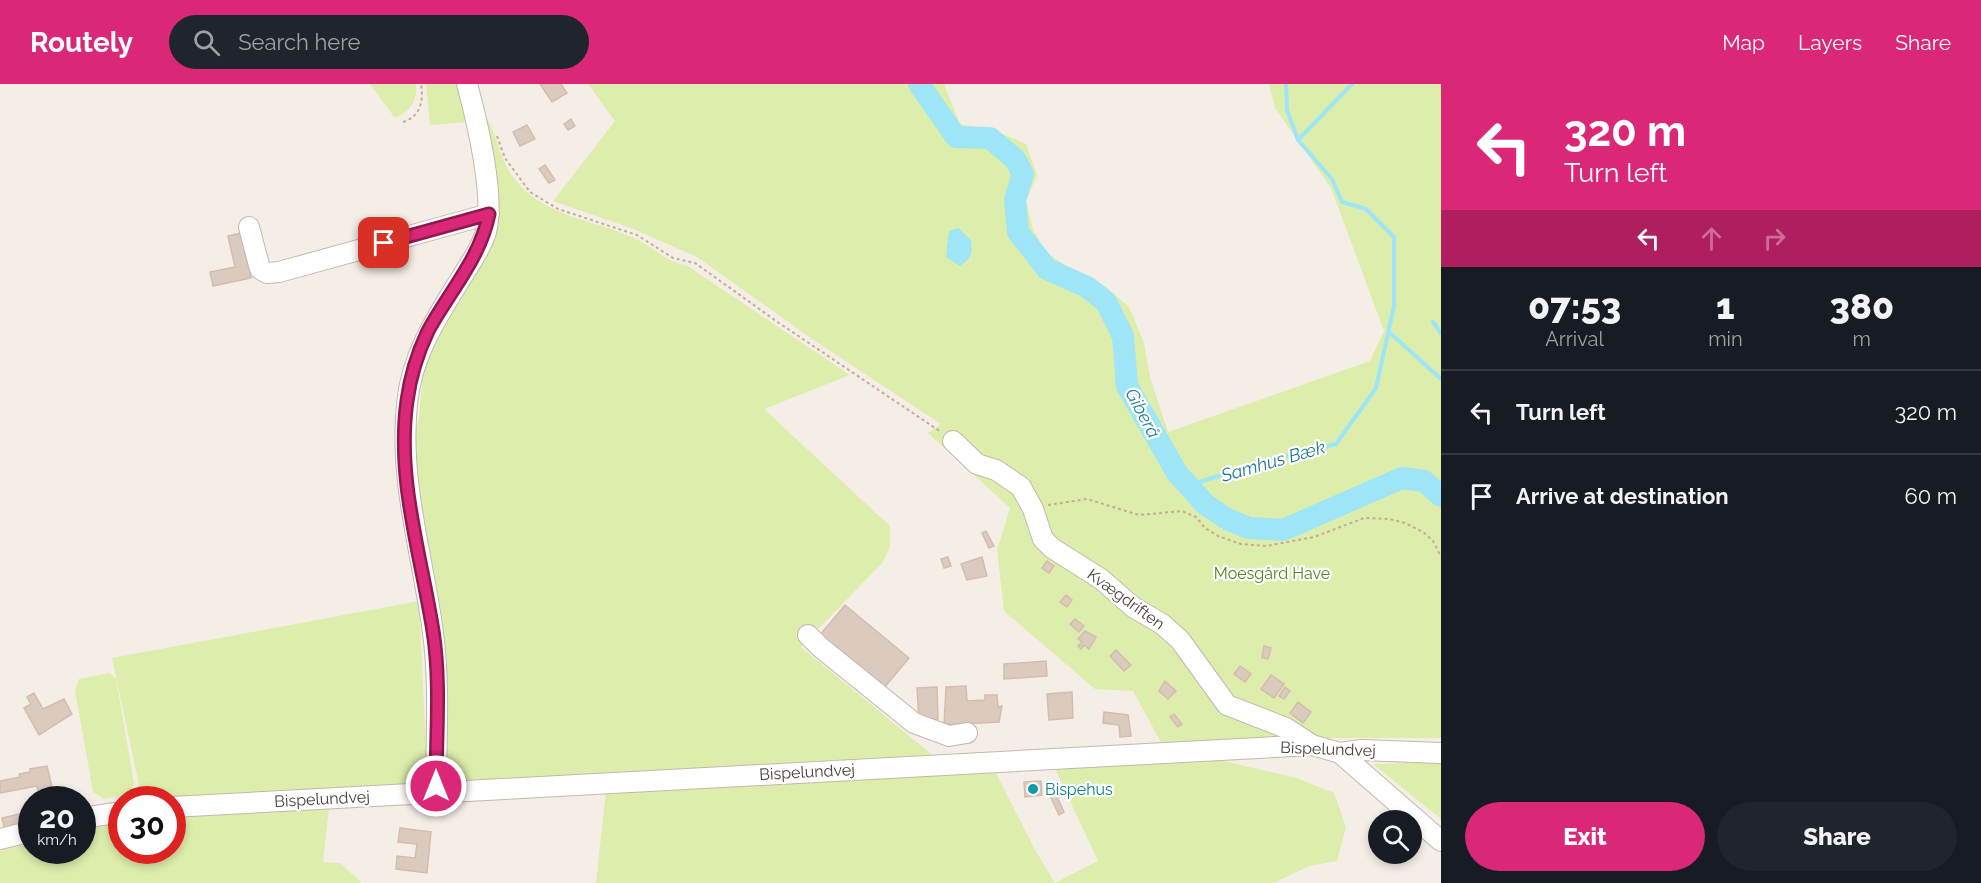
<!DOCTYPE html>
<html lang="en">
<head>
<meta charset="utf-8">
<style>
  :root { --surface:#171b24; --page:#20242c; --text:#f1f3f6; --muted:#9ea1a6; --line:#363941; --accent:#db2777 }
  body { margin:0; font-family:Raleway,sans-serif; background:var(--page); color:var(--text); height:100vh; display:flex; flex-direction:column; font-size:22px; white-space:nowrap }
  * { box-sizing:border-box; margin:0 }
  p { font-size:20px; color:var(--muted) }
  .icon { flex:none; width:33px; height:33px; fill:none; stroke:currentColor; stroke-width:2; stroke-linecap:round; stroke-linejoin:round }
  .map { position:relative; flex:1; overflow:hidden }
  .details { display:flex; flex-direction:column; background:var(--surface); width:540px }
  .details>* { flex:none }
  .banner { background:#db2777; color:#fff; overflow:hidden }
  .tools { position:absolute; left:1368px; top:726px; display:grid; gap:12px }
  .tools a { display:grid; place-items:center; width:54px; height:54px; border-radius:50%; background:var(--surface); box-shadow:0 3px 9px #0003; font-size:30px }
  .speed { position:absolute; left:18px; top:702px; display:flex; gap:12px; font-size:30px; font-weight:700; text-align:center }
  .speed>* { display:grid; place-content:center; width:78px; height:78px; border-radius:50%; background:var(--surface); box-shadow:0 3px 9px #0003; line-height:1 }
  .speed small { font-size:15px; font-weight:400 }
  .speed .limit { border:9px solid #d22; background:#fff; color:#111 }
  .pin { position:absolute; display:grid; place-items:center; width:51px; height:51px; color:#fff; margin:-26px; border-radius:12px; box-shadow:0 3px 9px #0006 }
  .me { position:absolute; width:66px; margin:-33px; rotate:0deg; stroke-linejoin:round; filter:drop-shadow(0 0 4px #0008) }
  .turn { display:flex; align-items:center; gap:21px; height:126px; padding:0 24px; font-size:27px }
  .turn .icon { width:78px; height:78px; stroke-width:2.5 }
  .turn b { display:block; font-size:42px; line-height:51px }
  .lanes { display:flex; align-items:center; height:57px; padding:0 24px; background:#0003; justify-content:center; gap:30px; direction:ltr }
  .lanes .off { opacity:.35 }
  .eta { display:flex; justify-content:space-evenly; align-items:center; height:102px; text-align:center }
  .eta b { font-size:36px; font-weight:800; line-height:42px }
  .primary-button { display:flex; gap:12px; margin-top:auto; padding:12px 24px }
  .primary-button a { flex:1; height:69px; border-radius:36px; background:var(--accent); color:#fff; font-size:24px; font-weight:800; line-height:69px; text-align:center }
  .primary-button a+a { background:var(--page); color:var(--text) }
  ul { padding:0; list-style:none }
  li { display:flex; align-items:center; gap:18px; height:84px; padding:0 24px; border-top:2px solid var(--line) }
  li div { flex:1 }
  li b { display:block; font-size:22px }
  li em { font-style:normal }
  header { display:flex; align-items:center; gap:36px; box-sizing:border-box; height:84px; padding:0 30px; background:var(--accent); color:#fff }
  header strong { font-size:28px }
  nav { display:flex; gap:33px; margin-inline-start:auto; font-size:21px }
  .search { width:420px; height:54px; background:var(--page); display:flex; align-items:center; gap:15px; box-sizing:border-box; padding:0 21px; border-radius:33px; color:var(--muted); font-size:22px }
  main { display:flex; flex:1; min-height:0 }
  .map>svg:first-child { display:block }
  .green { fill:#ddedac }
  .water { fill:#9ee5f7 }
  .lines { fill:none; stroke-linecap:round; stroke-linejoin:round }
  .stream { stroke:#9ee5f7; stroke-width:4 }
  .river { stroke:#9ee5f7; stroke-width:22 }
  .building { fill:#dbcabe; stroke:#d4bdae; stroke-width:1.5 }
  .minor-casing { stroke:#c5b7ac; stroke-width:22 }
  .path { stroke:#c5ac98; stroke-width:2; stroke-dasharray:3 3; stroke-linecap:butt }
  .minor { stroke:#fff; stroke-width:20 }
  .route-casing { stroke:#8e194d; stroke-width:15 }
  .route { stroke:#db2777; stroke-width:10 }
  .culture-dot { fill:#0f9aa8; stroke:#fff; stroke-width:2 }
  .labels { text-anchor:middle; dominant-baseline:central; stroke-width:4.5; stroke-linejoin:round; paint-order:stroke }
  .park-label { font-size:16px; fill:#5a8122; stroke:#fff }
  .street-label { font-size:16px; fill:#493d35; stroke:#fff }
  .culture-label { font-size:16px; fill:#0d838f; stroke:#fff; text-anchor:start }
  .water-label { font-size:18px; font-style:italic; fill:#1e7b94; stroke:#fff }
</style>
</head>
<body>
<header>
<strong>Routely</strong>
<div class="search"><svg class="icon" aria-label="search" viewBox="0 0 24 24"><circle cx="10" cy="10" r="6"/><path d="M15 15l6 6"/></svg>Search here</div>
<nav><a>Map</a><a>Layers</a><a>Share</a></nav>
</header>
<main>
<div class="map">
<svg width="1441" height="799" viewBox="0 0 1441 799">
  <rect width="100%" height="100%" fill="#f5eee7"/>
  <path class="green" d="M370 0H416C417 19 411 26 395 34Z
    M426 0H459L465 38 430 41Z
    M588 0H944L960 40 1000 49 1026 60 1037 91 1026 117 1033 145 1045 167 1076 189 1105 202 1129 223 1144 259 1150 293 1168 348 1370 277 1384 247 1331 104 1275 24 1269 0H1441V654H1333L1162 660 1133 607 1095 605 1004 527 997 466 1010 424 928 349 941 340 812 255 697 173 631 144 553 117 615 37Z
    M479 25C496 40 498 71 511 90 540 133 590 134 634 154 652 162 666 178 686 181L850 291 764 325 890 442V462L883 478 801 563 936 674 450 699 446 680 445 599 426 479 413 363 419 333 424 279 490 156Z
    M419 517 427 683 418 699 142 715 112 574Z
    M109 589 116 594 134 699 130 711 104 715 93 708 75 606 79 595Z
    M1219 676 1297 694 1334 709 1346 743 1337 777 1309 782 1274 799H596L606 708 996 689 1034 764 1055 799 1098 777 1055 685Z
    M1441 678V735L1373 680Z
    M329 724 323 778 340 779 362 799H0V767L31 759 32 766H82L83 744 121 738 122 766H172L173 734Z"/>
  <path class="water" d="M958 144 971 156C973 169 971 175 960 182L946 173 949 147Z"/>
  <g class="lines">
    <path class="stream" d="M1298 56 1352 0
      M1433 238 1441 249
      M1390 249 1441 295
      M1187 402 1262 378 1336 360 1376 304 1394 222V153L1366 125 1342 118 1332 95 1298 56 1287 26 1286 0"/>
    <path class="river" d="M919 0 956 53 990 54 1015 75 1023 90 1015 116 1018 148 1047 185 1087 203 1106 218 1123 252 1127 302 1177 389 1205 420 1227 435 1249 444 1283 446 1402 394 1424 397 1441 412"/>
  </g>
  <path class="building" d="M540 0H561L567 9 552 18Z
    M571 35 575 42 568 46 564 40Z
    M527 41 535 55 520 62 513 48Z
    M545 81 555 96 549 99 539 85Z
    M241 149 251 194 213 202 210 188 235 183 228 152Z
    M986 447 994 462 989 464 982 449Z
    M948 473 951 482 944 484 941 475Z
    M982 473 987 492 967 496 961 480Z
    M1047 477 1054 482 1049 489 1042 484Z
    M1066 511 1072 516 1067 523 1060 518Z
    M845 521 909 574 884 604 820 551Z
    M1075 535 1084 542 1079 548 1070 540Z
    M1085 547 1096 553 1089 565 1084 561 1081 565 1078 562 1082 558 1078 555Z
    M1264 562 1271 564 1268 575 1262 574Z
    M1116 566 1131 581 1124 587 1110 572Z
    M1046 577 1047 592 1004 595V580Z
    M1240 582 1251 590 1245 598 1234 590Z
    M1271 591 1284 600 1274 614 1261 605Z
    M1165 597 1176 607 1168 615 1159 607Z
    M966 602 967 617 985 616V611H997L998 623 1002 622 999 638 944 641 946 603Z
    M937 603 938 635 919 636 917 604Z
    M1285 603 1290 607 1284 615 1279 612Z
    M1072 608 1073 634 1049 636 1047 610Z
    M34 609 43 625 64 615 72 630 39 651 24 624 31 620 27 613Z
    M1298 618 1311 628 1303 639 1290 629Z
    M1104 628 1128 631 1131 652 1120 653 1119 641 1103 639Z
    M1174 630 1182 640 1178 643 1170 633Z
    M47 682 55 716H40L37 702 0 709V697L20 693 19 690 30 688V685Z
    M1041 697 1042 711 1025 713 1024 698Z
    M1056 710 1064 728 1059 731 1050 712Z
    M32 727V741L5 747 2 734Z
    M400 744 431 748 427 789 396 785 397 772 415 774 417 760 398 758Z"/>
  <g class="lines">
    <defs>
      <path id="minor" d="M249 143 260 185 267 189 279 188 489 130
        M953 357 977 380 996 386 1021 403 1033 425 1043 455 1052 464 1101 495 1133 523 1162 540 1180 556 1227 621 1286 644 1312 661
        M808 551 820 563 914 639 949 652 967 649
        M1340 669 1441 757
        M436 708C436 656 440 601 433 549 423 472 399 399 407 320 411 273 436 234 460 196 469 181 481 165 486 148 495 112 477 37 467 0
        M172 723 1312 661 1340 669 1362 666 1441 669
        M82 734 122 728
        M0 755 32 747"/>
    </defs>
    <use href="#minor" class="minor-casing"/>
    <path class="path" d="M403 38C420 33 424 17 421 0
      M497 52 505 74 530 108 558 125 637 151 673 174 695 179 779 239 941 348
      M1048 421 1087 415 1139 431 1182 427 1196 433 1205 444 1218 452 1241 460 1266 462 1314 453 1364 434 1389 435 1405 439 1423 448 1433 457 1441 473"/>
    <use href="#minor" class="minor"/>
  </g>
  <g class="lines">
    <defs>
      <path id="route" d="M384 159 489 130C480 175 449 208 428 247 418 268 410 294 407 317 396 394 421 471 433 547 441 598 436 651 436 702"/>
    </defs>
    <use href="#route" class="route-casing"/>
    <use href="#route" class="route"/>
  </g>
  <circle class="culture-dot" cx="1033" cy="705" r="6"/>
  <g class="labels">
    <g class="park-label">
      <text x="1272" y="489">Moesgård Have</text>
    </g>
    <g class="street-label">
      <text transform="translate(1126 515) rotate(36)">Kvægdriften</text>
      <text transform="translate(1328 665) rotate(2)">Bispelundvej</text>
      <text transform="translate(807 688) rotate(-3)">Bispelundvej</text>
      <text transform="translate(322 715) rotate(-3)">Bispelundvej</text>
    </g>
    <g class="culture-label">
      <text x="1045" y="705">Bispehus</text>
    </g>
    <g class="water-label">
      <text transform="translate(1143 329) rotate(62)">Giberå</text>
      <text transform="translate(1273 377) rotate(-16)">Samhus Bæk</text>
    </g>
  </g>
</svg>
<div class="tools">
<a><svg class="icon" aria-label="search" viewBox="0 0 24 24"><circle cx="10" cy="10" r="6"/><path d="M15 15l6 6"/></svg></a>
</div>
<div class="speed"><div>20<small>km/h</small></div><div class="limit">30</div></div>
<div class="pin" style="left:384px;top:159px;background:#d93025"><svg class="icon" aria-label="arrive" viewBox="0 0 24 24"><path d="M6 21V4h12l-3 4 3 4H6"/></svg></div>
<svg class="me" style="left:436px;top:702px" viewBox="-20 -20 40 40"><circle r="17" fill="#db2777" stroke="#fff" stroke-width="3"/><path d="M0-11L8 9 0 5-8 9z" fill="#fff"/></svg>
</div>
<section class="details">
<div class="banner">
<div class="turn"><svg class="icon" aria-label="left" viewBox="0 0 24 24"><path d="M17 20v-9H6M10 6l-5 5 5 5"/></svg><div><b>320 m</b>Turn left</div></div>
<div class="lanes"><svg class="icon" aria-label="left" viewBox="0 0 24 24"><path d="M17 20v-9H6M10 6l-5 5 5 5"/></svg><svg class="icon off" aria-label="ahead" viewBox="0 0 24 24"><path d="M12 20V5M6 11l6-6 6 6"/></svg><svg class="icon off" aria-label="right" viewBox="0 0 24 24"><path d="M7 20v-9h11M14 6l5 5-5 5"/></svg></div>
</div>
<div class="eta">
<div><b>07:53</b><p>Arrival</p></div>
<div><b>1</b><p>min</p></div>
<div><b>380</b><p>m</p></div>
</div>
<ul>
<li><svg class="icon" aria-label="left" viewBox="0 0 24 24"><path d="M17 20v-9H6M10 6l-5 5 5 5"/></svg><div><b>Turn left</b></div><em>320 m</em></li>
<li><svg class="icon" aria-label="arrive" viewBox="0 0 24 24"><path d="M6 21V4h12l-3 4 3 4H6"/></svg><div><b>Arrive at destination</b></div><em>60 m</em></li>
</ul>
<div class="primary-button"><a>Exit</a><a>Share</a></div>
</section>
</main>
</body>
</html>
